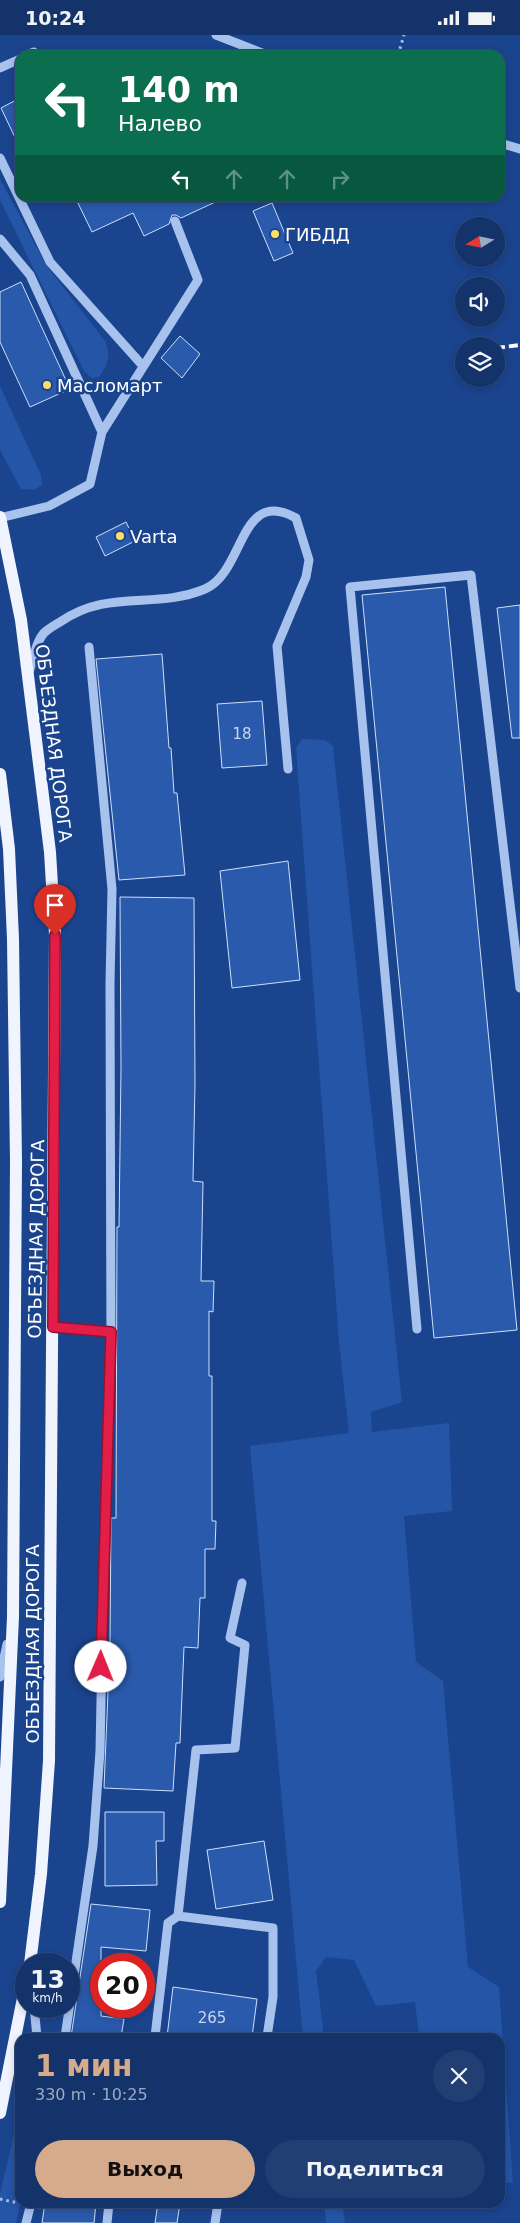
<!DOCTYPE html>
<html lang="ru">
<head>
<meta charset="utf-8">
<style>
  :root { --surface:#14336a; --page:#213f72; --text:#f1f3f6; --muted:#9daac1; --line:#334e7e; --accent:#d6ab8b }
  body { margin:0; font-family:"DejaVu Sans",sans-serif; background:var(--page); color:var(--text); height:100vh; display:flex; flex-direction:column; font-size:19px; white-space:nowrap }
  * { box-sizing:border-box; margin:0 }
  p { font-size:16px; color:var(--muted) }
  .icon { flex:none; width:28px; height:28px; fill:none; stroke:currentColor; stroke-width:2; stroke-linecap:round; stroke-linejoin:round }
  .map { position:relative; flex:1; overflow:hidden }
  .details { position:absolute; left:15px; top:1998px; width:490px; height:175px; display:flex; flex-direction:column; background:var(--surface); border-radius:15px; box-shadow:0 2px 8px #0003,0 0 0 1px var(--line) }
  .details>* { flex:none }
  .hud { position:absolute; left:15px; top:15px; width:490px; height:152px; border-radius:15px; box-shadow:0 2px 8px #0003,0 0 0 1px var(--line); background:#0b6e4f; color:#fff; overflow:hidden }
  .needle { width:32px; rotate:260deg }
  .buttons { position:absolute; left:455px; top:182px; display:grid; gap:10px }
  .buttons a { display:grid; place-items:center; width:50px; height:50px; border-radius:50%; background:var(--surface); box-shadow:0 2px 8px #0003,0 0 0 1px var(--line); font-size:25px }
  .speed { position:absolute; left:15px; top:1918px; display:flex; gap:10px; font-size:25px; font-weight:700; text-align:center }
  .speed>* { display:grid; place-content:center; width:65px; height:65px; border-radius:50%; background:var(--surface); box-shadow:0 2px 8px #0003,0 0 0 1px var(--line); line-height:1 }
  .speed small { font-size:12px; font-weight:400 }
  .speed .limit { border:8px solid #d22; background:#fff; color:#111 }
  .pin { position:absolute; display:grid; place-items:center; width:42px; height:42px; color:#fff; margin:-51px -21px; border-radius:50% 50% 50% 0; rotate:-45deg; box-shadow:0 0 5px #0007 }
  .pin .icon { rotate:45deg }
  .me { position:absolute; width:55px; margin:-28px; rotate:1deg; stroke-linejoin:round; filter:drop-shadow(0 0 4px #0008) }
  .turn { display:flex; align-items:center; gap:18px; height:105px; padding:0 20px; font-size:22px }
  .turn .icon { width:65px; height:65px; stroke-width:2.5 }
  .turn b { display:block; font-size:35px; line-height:42px }
  .lanes { display:flex; align-items:center; height:48px; padding:0 20px; background:#0003; justify-content:center; gap:25px; direction:ltr }
  .lanes .off { opacity:.35 }
  .round { display:grid; place-items:center; flex:none; width:52px; height:52px; border-radius:26px; background:var(--page) }
  .overview { display:flex; align-items:center; justify-content:space-between; height:85px; padding:0 20px }
  h1 { font-size:30px; font-weight:700; line-height:38px; color:var(--accent) }
  .button { display:flex; gap:10px; margin-top:auto; padding:10px 20px }
  .button a { flex:1; height:58px; border-radius:30px; background:var(--accent); color:#111; font-size:20px; font-weight:700; line-height:58px; text-align:center }
  .button a+a { background:var(--page); color:var(--text) }
  .status { display:flex; justify-content:space-between; align-items:center; height:35px; padding:0 25px; background:var(--surface); direction:ltr }
  .status svg { height:14px; fill:currentColor }
  .map>svg:first-child { display:block }
  .green { fill:#2455a7 }
  .building { fill:#2a5aac; stroke:#cedffa }
  .lines { fill:none; stroke-linecap:round; stroke-linejoin:round }
  .path { stroke:#a8c2ee; stroke-width:3; stroke-dasharray:2.5 4; stroke-linecap:butt }
  .minor { stroke:#a8c2ee; stroke-width:9 }
  .major { stroke:#eff4ff; stroke-width:12 }
  .rail { stroke:#fff; stroke-width:4; stroke-dasharray:9 4; stroke-linecap:butt }
  .path-bridge { stroke:#a8c2ee; stroke-width:3; stroke-dasharray:2.5 4; stroke-linecap:butt }
  .route-casing { stroke:#92132f; stroke-width:12 }
  .route { stroke:#e11d48; stroke-width:9 }
  .poi-dot { fill:#fede66; stroke:#1b448e; stroke-width:2 }
  .labels { text-anchor:middle; dominant-baseline:central; stroke-width:5; stroke-linejoin:round; paint-order:stroke }
  .number-label { font-size:15px; fill:#cad6ea }
  .poi-label { font-size:18px; fill:#fff; stroke:#1b448e; text-anchor:start }
  .street-label { font-size:18px; fill:#fff; stroke:#1b448e }
</style>
</head>
<body>
<div class="status"><b>10:24</b><svg viewBox="0 0 49 12"><path d="M0 12V9h3v3zM5 12V6h3v6zM10 12V3h3v9zM15 12V0h3v12zM26 1h20v11H26zM47 4h2v5h-2z"/></svg></div>
<div class="map">
<svg width="520" height="2188" viewBox="0 0 520 2188">
  <rect width="100%" height="100%" fill="#1b448e"/>
  <path class="green" d="M0 144 46 230 105 306C111 321 108 330 99 342L92 343 84 336 0 165Z
    M0 351 41 440 42 450 34 455 21 454 0 415Z
    M302 704 325 705 333 711 402 1367 371 1377 372 1397 449 1388 452 1476 404 1481 416 1627 443 1646 468 1932 499 1952 513 2148 500 2147V2002H414L419 2001 415 1967 376 1971 354 1925 326 1922 316 1936 324 2002H303L250 1411 349 1398 339 1307 296 713Z
    M20 2074V2168L16 2188H0V2159Z
    M324 2168H342L345 2188H326Z"/>
  <path class="building" d="M20 63V113L1 73Z
    M75 162H226L181 183 176 180H172L169 189 144 201 133 178 92 197Z
    M272 168 293 218 274 226 253 176Z
    M21 247 70 354 30 372 0 307V257Z
    M180 301 200 319 182 343 161 323Z
    M126 487 135 506 105 521 96 502Z
    M445 552 517 1295 434 1303 362 560Z
    M520 570V703H512L497 573Z
    M162 619 169 713H171L174 758H177L185 840 119 845 96 624Z
    M262 666 267 730 222 733 217 669Z
    M288 826 300 945 232 953 220 836Z
    M120 862 194 863 195 1049 193 1146 203 1147 201 1246H214L213 1277 209 1276V1341H212V1486H216L215 1514H205V1563H200L198 1613 184 1612 180 1708H176L173 1756 104 1753 110 1608 111 1483H116L117 1192H119L121 1033Z
    M105 1777H164V1806H156L157 1850 105 1851Z
    M264 1806 273 1865 216 1874 207 1815Z
    M91 1869 150 1875 146 1916 101 1912V1981L124 1984 121 2002H71Z
    M173 1952 257 1964 252 2002H167Z
    M45 2168H96L94 2188H42Z
    M158 2168H180L177 2188H155Z"/>
  <g class="lines">
    <path class="path" d="M398 20 404 0"/>
    <path class="minor" d="M216 0 267 20
      M27 20 34 17 38 20
      M0 33 20 24
      M500 108 520 114
      M0 123 50 227 143 331
      M0 204 30 240 102 397
      M0 483 49 471 90 449 102 397 198 245 175 186
      M29 637C33 626 36 606 44 598 48 594 55 590 60 587 109 553 155 575 205 554 245 537 239 451 296 483L309 525 306 542 277 611 288 734
      M53 1293 111 1297
      M417 1294 350 552 471 540 520 953
      M0 1642 7 1609
      M178 1881 273 1893V1962L267 2002
      M34 1971 37 2002
      M65 2002 93 1811 100 1716 105 1467 111 1322 110 948 112 854 89 612
      M155 2002 168 1888 178 1881 196 1715 235 1713 245 1610 230 1603 242 1548
      M26 2188 31 2168
      M107 2188 109 2168
      M215 2188 218 2168"/>
    <path class="major" d="M0 482 21 585 50 817 55 900 49 1726 41 1839 30 1929
      M0 739 9 814 13 904 16 1126 13 1582 0 1867
      M0 2078 26 1948"/>
    <path class="rail" d="M496 313 520 310"/>
    <path class="path-bridge" d="M0 2164 41 2173"/>
  </g>
  <g class="lines">
    <defs>
      <path id="route" d="M55 900 53 1292 111 1297 101 1632"/>
    </defs>
    <use href="#route" class="route-casing"/>
    <use href="#route" class="route"/>
  </g>
  <g class="poi-dot">
    <circle cx="275" cy="199" r="5"/>
    <circle cx="47" cy="350" r="5"/>
    <circle cx="120" cy="501" r="5"/>
  </g>
  <g class="labels">
    <g class="number-label">
      <text x="242" y="699">18</text>
      <text x="212" y="1983">265</text>
    </g>
    <g class="poi-label">
      <text x="285" y="199">ГИБДД</text>
      <text x="57" y="350">Масломарт</text>
      <text x="130" y="501">Varta</text>
    </g>
    <g class="street-label">
      <text transform="translate(54 708) rotate(83)">ОБЪЕЗДНАЯ ДОРОГА</text>
      <text transform="translate(36 1204) rotate(-89)">ОБЪЕЗДНАЯ ДОРОГА</text>
      <text transform="translate(32 1609) rotate(-90)">ОБЪЕЗДНАЯ ДОРОГА</text>
    </g>
  </g>
</svg>
<div class="buttons">
<a><svg class="needle" viewBox="-14 -14 28 28"><path d="M0-13l5 13h-10z" fill="#e53935"/><path d="M0 13l5-13h-10z" fill="#9daac1"/></svg></a>
<a><svg class="icon" aria-label="sound" viewBox="0 0 24 24"><path d="M4 9h4l5-4v14l-5-4H4zM17 9q2 3 0 6"/></svg></a>
<a><svg class="icon" aria-label="layers" viewBox="0 0 24 24"><path d="M12 4l9 5-9 5-9-5zM3 14l9 5 9-5"/></svg></a>
</div>
<div class="speed"><div>13<small>km/h</small></div><div class="limit">20</div></div>
<div class="pin" style="left:55px;top:900px;background:#d93025"><svg class="icon" aria-label="arrive" viewBox="0 0 24 24"><path d="M6 21V4h12l-3 4 3 4H6"/></svg></div>
<svg class="me" style="left:101px;top:1632px" viewBox="-20 -20 40 40"><circle r="19" fill="#fff"/><path d="M0-13L10 11 0 6-10 11z" fill="#e11d48"/></svg>
<div class="hud">
<div class="turn"><svg class="icon" aria-label="left" viewBox="0 0 24 24"><path d="M17 20v-9H6M10 6l-5 5 5 5"/></svg><div><b>140 m</b>Налево</div></div>
<div class="lanes"><svg class="icon" aria-label="left" viewBox="0 0 24 24"><path d="M17 20v-9H6M10 6l-5 5 5 5"/></svg><svg class="icon off" aria-label="ahead" viewBox="0 0 24 24"><path d="M12 20V5M6 11l6-6 6 6"/></svg><svg class="icon off" aria-label="ahead" viewBox="0 0 24 24"><path d="M12 20V5M6 11l6-6 6 6"/></svg><svg class="icon off" aria-label="right" viewBox="0 0 24 24"><path d="M7 20v-9h11M14 6l5 5-5 5"/></svg></div>
</div>
<section class="details">
<div class="overview"><div><h1>1 мин</h1><p>330 m · 10:25</p></div><a class="round"><svg class="icon" aria-label="close" viewBox="0 0 24 24"><path d="M6 6l12 12M18 6L6 18"/></svg></a></div>
<div class="button"><a>Выход</a><a>Поделиться</a></div>
</section>
</div>
</body>
</html>
